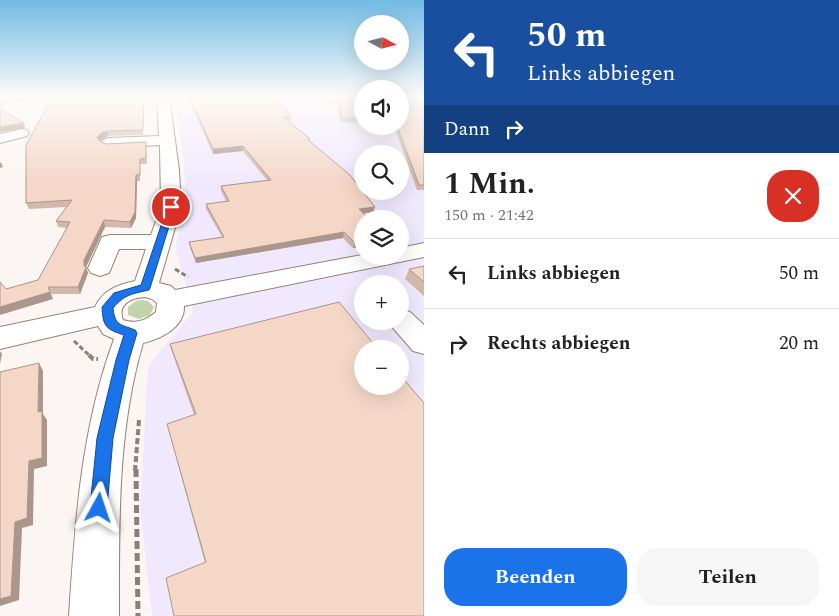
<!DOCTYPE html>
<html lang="de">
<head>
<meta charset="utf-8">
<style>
  :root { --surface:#fff; --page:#f6f6f6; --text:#222; --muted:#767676; --line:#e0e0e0; --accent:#1a73e8 }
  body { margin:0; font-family:Spectral,serif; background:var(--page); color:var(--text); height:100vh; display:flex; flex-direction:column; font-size:19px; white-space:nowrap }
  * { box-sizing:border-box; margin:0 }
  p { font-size:16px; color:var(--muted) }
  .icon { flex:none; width:28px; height:28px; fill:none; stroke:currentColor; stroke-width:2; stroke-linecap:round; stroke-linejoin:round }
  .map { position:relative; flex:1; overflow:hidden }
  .panel { display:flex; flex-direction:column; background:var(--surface); width:415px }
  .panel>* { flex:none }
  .banner { background:#1a4fa0; color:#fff; overflow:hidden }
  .needle { width:32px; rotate:97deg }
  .fabs { position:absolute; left:354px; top:15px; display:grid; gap:10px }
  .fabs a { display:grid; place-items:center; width:55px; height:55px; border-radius:50%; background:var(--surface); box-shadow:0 5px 20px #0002; font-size:25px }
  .pin { position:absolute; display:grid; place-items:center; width:42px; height:42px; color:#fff; margin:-21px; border:2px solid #fff; border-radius:50%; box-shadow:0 1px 5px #0007 }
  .me { position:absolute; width:55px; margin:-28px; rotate:5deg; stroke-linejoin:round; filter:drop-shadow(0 0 4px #0008) }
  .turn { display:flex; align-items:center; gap:18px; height:105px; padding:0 20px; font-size:22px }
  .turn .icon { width:65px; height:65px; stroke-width:2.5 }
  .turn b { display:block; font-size:35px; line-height:42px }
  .then { display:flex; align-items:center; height:48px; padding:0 20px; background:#0003; gap:10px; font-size:19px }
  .round { display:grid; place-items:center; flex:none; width:52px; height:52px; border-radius:20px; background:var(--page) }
  .overview { display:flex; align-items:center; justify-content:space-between; height:85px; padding:0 20px }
  h1 { font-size:30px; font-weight:700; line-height:38px }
  .button { display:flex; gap:10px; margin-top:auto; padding:10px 20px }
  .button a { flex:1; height:58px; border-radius:20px; background:var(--accent); color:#fff; font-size:20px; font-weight:700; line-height:58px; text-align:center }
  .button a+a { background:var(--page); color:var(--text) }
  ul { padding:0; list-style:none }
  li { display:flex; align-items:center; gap:15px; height:70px; padding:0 20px; border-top:1px solid var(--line) }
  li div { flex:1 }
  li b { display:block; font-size:19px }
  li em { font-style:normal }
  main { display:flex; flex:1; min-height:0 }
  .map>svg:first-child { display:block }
  .industrial { fill:#f0e9fe; fill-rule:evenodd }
  .green { fill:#c2d4a9 }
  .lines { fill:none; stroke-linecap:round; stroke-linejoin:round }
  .minor-casing { stroke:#998174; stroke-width:2 }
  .path-far2 { stroke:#87807d; stroke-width:3; stroke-dasharray:5 2.5; stroke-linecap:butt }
  .path-far1 { stroke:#87807d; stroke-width:4; stroke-dasharray:6 3; stroke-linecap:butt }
  .path { stroke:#87807d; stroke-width:5; stroke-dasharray:8 4; stroke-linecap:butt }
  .minor { fill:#fff; fill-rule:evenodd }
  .wall { fill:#d2b9ab }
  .shaded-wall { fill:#ab968b }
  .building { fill:#f4d7c7; stroke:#ab968b }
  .route { fill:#1a73e8; stroke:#114b97 }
</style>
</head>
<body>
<main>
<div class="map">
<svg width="424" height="616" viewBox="0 0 424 616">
  <rect width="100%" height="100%" fill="#fbf6f3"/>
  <path class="industrial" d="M174 96H362V126H400L424 96V616H152L140 508 148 366 193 312 175 247 186 209 184 161ZM362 154H400V191H362ZM362 219H400V256H362ZM362 284H400V321H362ZM362 349H400V386H362Z"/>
  <path class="green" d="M142 300 148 301 154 307 150 315 139 319 128 315V307L136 301Z"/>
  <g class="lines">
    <defs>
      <path id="minor" d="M0 96H25L23 98 0 104Z
        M157 96H169L179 170 181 207 159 283 171 286 175 290 362 255 400 256V248L424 243V257L184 306C185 328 160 339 143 343 117 431 119 525 119 616H69C75 522 81 428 114 339L103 334 98 326 0 349V327L95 307C103 290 117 285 135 281L146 249H119L109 273 100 276 91 273 88 268 102 237 110 235H151L161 207 160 145 108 148 103 146 100 143 103 140 108 138 159 136ZM145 297 152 299 157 303 156 312C145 321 136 324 123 320 117 304 131 298 145 297Z
        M22 129 27 130 29 133 27 136 0 143V134Z
        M400 309 410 312 424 325V354L413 351 387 321H400Z"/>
    </defs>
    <use href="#minor" class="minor-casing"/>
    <path class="path-far2" d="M175 269 188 277
      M74 341 90 356"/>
    <path class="path-far1" d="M89 355 93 359H98
      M135 471 139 420"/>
    <path class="path" d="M136 469 138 616"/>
    <use href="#minor" class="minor"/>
  </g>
  <path class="wall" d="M53 96H144L143 135 108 136 102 139 100 141 107 144 146 148 147 164H140V181H137L136 218 131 228 105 227 86 267 88 273 80 294H51L53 299 6 289 38 280 67 228 58 227 56 221 67 207 29 209 26 203Z
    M187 96H318L279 98 281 101V104H280L291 116V120H288L309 141 373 212 363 214 362 247 353 248 343 238 196 263 190 248 189 242 222 237 206 209V204L226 201 221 191V186L267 180 243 151 213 154Z
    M327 96H362V123L340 122 338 103 327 102Z
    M424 96V190H417L394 126H400Z
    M424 266V296L405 279 409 269Z
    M339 302 205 563 167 424 194 415 171 349 170 344Z"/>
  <path class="shaded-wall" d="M24 123 25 128 0 132V127Z
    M107 131 108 136 102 139 98 143 97 138 101 133Z
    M243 146V151L213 154V149Z
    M1 162 3 167 0 168V163Z
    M136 175 137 181 136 218 131 228 130 222Z
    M375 207 373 212 357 214 359 209Z
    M104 220 105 227 86 267 88 273 80 294 78 287 84 266V260Z
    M344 232 343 238 196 263 195 258Z
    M362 242V247L353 248 355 243Z
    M48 287 53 299 0 315V307Z
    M0 351 2 354 0 364Z
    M39 363 43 371V414L47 420V466L34 469 33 525 22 528 19 600 0 606V599L15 522 38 412Z"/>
  <path class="building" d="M53 96H144L143 130 107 131 101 133 97 138 101 142 107 144 146 142V158L140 159V175H136L135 212 130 222 104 220 84 260V266L86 267 78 287H48L50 292 0 307V282L6 289 38 280 70 222 56 221 72 200 26 203V145Z
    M189 96H277L281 101H277L291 116 283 117 310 139H307L350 175 375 207 359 209 369 219H362V242L355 243 344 232 195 258 189 242 224 237 206 204 229 201 221 186 271 180 243 146 213 149Z
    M328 96H362V119L341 118 339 99H328Z
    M400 96H424V185H419L397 126H400Z
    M0 109 24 123 0 127Z
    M424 266V282L409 269Z
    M339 302 378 349H362V386H400V375L424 403V616H174L166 578 206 562 167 424 196 414 170 344Z
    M39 363 38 412 42 411V458L29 461 27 518 15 522 11 596 0 599V372Z"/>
  <linearGradient id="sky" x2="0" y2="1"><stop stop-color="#71bbe3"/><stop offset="0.53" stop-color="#fdfbfa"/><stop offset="1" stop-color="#fdfbfa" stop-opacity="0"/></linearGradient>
  <rect width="424" height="182" fill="url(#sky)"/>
  <path class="route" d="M168 205 175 207 150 288 149 290C132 294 125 294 113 308 115 326 120 324 135 330L137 333 129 360 113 438 107 508 105 515 99 517 92 515 90 508 97 438 116 360 124 335C106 329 103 327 102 307L114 293 141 285Z"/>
</svg>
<div class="fabs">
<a><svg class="needle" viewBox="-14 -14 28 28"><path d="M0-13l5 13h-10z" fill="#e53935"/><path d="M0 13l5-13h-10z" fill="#767676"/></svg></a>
<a><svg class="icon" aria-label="sound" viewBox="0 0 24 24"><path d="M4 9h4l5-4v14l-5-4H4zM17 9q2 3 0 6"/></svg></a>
<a><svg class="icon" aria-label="search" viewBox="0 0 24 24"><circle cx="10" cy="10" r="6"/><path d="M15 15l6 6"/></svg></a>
<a><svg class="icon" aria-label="layers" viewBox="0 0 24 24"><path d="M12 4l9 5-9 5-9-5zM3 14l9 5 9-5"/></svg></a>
<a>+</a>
<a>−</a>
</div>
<div class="pin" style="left:171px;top:207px;background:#d93025"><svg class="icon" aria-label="arrive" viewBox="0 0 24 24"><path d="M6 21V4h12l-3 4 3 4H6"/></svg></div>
<svg class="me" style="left:99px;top:508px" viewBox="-20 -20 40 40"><path d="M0-17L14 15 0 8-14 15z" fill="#1a73e8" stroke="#fff" stroke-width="4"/></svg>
</div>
<section class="panel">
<div class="banner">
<div class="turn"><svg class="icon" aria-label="left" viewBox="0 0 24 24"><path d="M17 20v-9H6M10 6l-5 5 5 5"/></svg><div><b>50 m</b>Links abbiegen</div></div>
<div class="then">Dann<svg class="icon" aria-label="right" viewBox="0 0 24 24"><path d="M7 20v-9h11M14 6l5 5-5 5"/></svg></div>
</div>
<div class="overview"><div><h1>1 Min.</h1><p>150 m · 21:42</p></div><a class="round" style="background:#d93025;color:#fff"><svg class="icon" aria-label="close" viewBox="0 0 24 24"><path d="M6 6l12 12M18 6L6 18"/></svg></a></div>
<ul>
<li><svg class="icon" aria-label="left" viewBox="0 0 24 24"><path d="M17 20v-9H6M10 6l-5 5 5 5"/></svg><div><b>Links abbiegen</b></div><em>50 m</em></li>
<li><svg class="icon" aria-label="right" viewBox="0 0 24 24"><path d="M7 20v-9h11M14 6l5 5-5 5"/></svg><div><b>Rechts abbiegen</b></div><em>20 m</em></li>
</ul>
<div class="button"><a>Beenden</a><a>Teilen</a></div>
</section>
</main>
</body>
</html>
